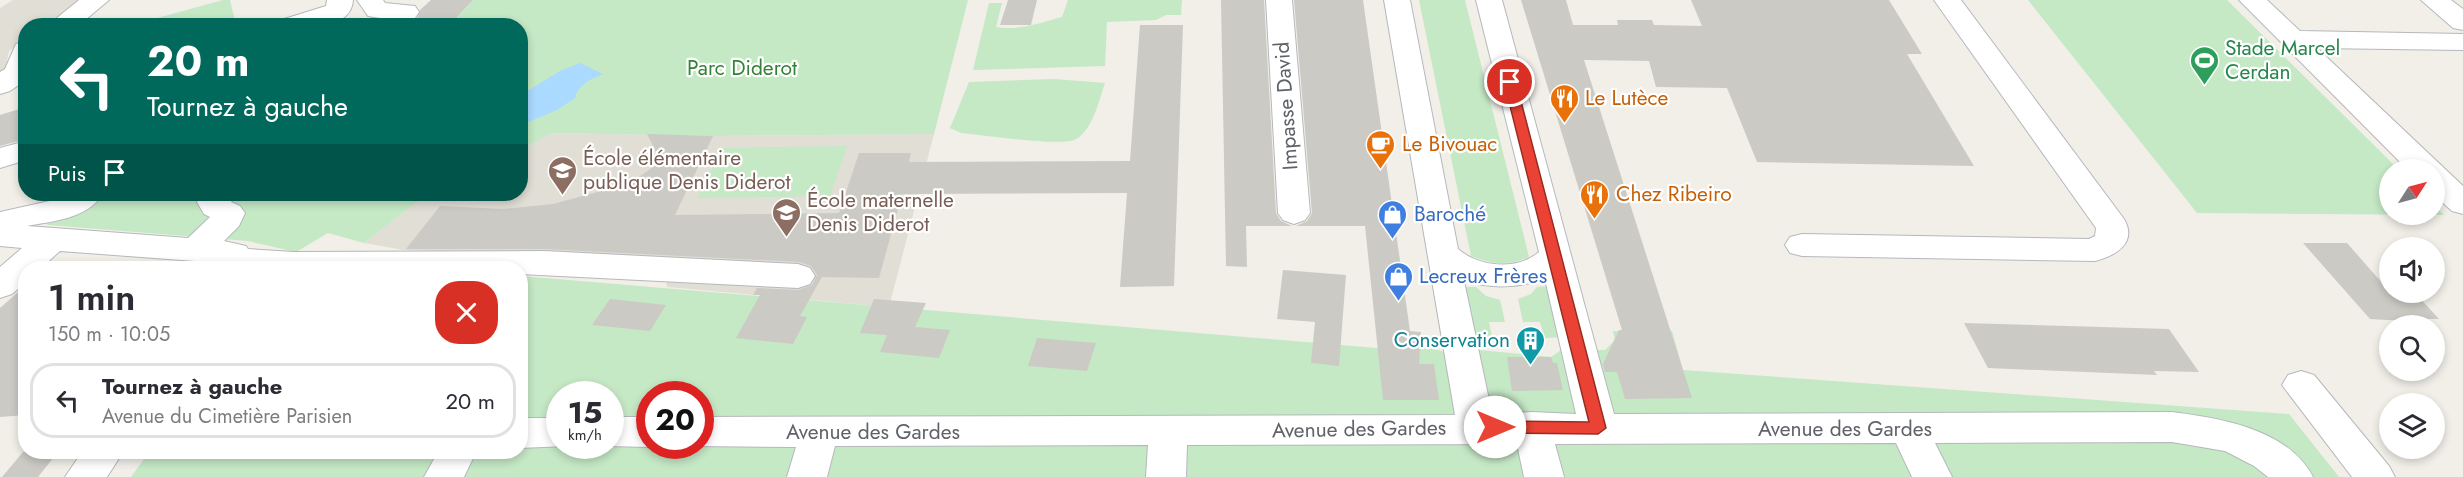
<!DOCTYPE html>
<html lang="fr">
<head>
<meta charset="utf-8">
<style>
  :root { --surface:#fff; --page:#f7f7f7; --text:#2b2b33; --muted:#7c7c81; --line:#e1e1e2 }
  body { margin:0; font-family:Jost,sans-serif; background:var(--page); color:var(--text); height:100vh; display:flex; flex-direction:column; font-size:22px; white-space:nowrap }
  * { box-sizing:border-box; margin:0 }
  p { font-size:20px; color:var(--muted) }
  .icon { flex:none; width:33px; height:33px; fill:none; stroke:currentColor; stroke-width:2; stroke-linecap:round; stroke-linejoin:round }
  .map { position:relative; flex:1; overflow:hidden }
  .drawer { position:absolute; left:18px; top:261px; width:510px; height:198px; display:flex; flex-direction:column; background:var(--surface); border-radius:24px; box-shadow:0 3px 9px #0003 }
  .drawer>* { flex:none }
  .top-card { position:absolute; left:18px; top:18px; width:510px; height:183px; border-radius:24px; box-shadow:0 3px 9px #0003; background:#00695c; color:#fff; overflow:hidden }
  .needle { width:39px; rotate:54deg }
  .tools { position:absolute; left:2379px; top:159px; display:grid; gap:12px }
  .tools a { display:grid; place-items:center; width:66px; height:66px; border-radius:50%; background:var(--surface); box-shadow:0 3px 9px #0003; font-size:30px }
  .speed { position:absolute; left:546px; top:381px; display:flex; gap:12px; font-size:30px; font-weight:700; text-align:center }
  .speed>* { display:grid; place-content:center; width:78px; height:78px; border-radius:50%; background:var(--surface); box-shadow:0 3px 9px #0003; line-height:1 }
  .speed small { font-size:15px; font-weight:400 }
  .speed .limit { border:9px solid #d22; background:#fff; color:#111 }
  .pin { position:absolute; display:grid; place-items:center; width:51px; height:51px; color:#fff; margin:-26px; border:3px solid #fff; border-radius:50%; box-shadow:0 2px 6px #0007 }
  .me { position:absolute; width:66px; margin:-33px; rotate:90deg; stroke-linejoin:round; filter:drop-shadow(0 0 4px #0008) }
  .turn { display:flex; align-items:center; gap:21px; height:126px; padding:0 30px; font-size:27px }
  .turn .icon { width:78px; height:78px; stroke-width:2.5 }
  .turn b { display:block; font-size:42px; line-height:51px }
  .then { display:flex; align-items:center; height:57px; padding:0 30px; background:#0003; gap:12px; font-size:22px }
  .round { display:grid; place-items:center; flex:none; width:63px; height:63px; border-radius:24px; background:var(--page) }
  .headline { display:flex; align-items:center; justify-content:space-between; height:102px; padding:0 30px }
  h1 { font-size:36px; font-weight:600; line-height:45px }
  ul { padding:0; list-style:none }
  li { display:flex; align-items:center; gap:18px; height:75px; margin:0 12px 9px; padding:0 18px; border:3px solid var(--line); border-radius:24px }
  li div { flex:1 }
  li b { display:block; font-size:22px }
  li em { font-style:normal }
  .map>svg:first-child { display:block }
  .education { fill:#e1ded6 }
  .green { fill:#c5e8c5; fill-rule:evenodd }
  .water { fill:#aadaff }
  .building { fill:#cccac5 }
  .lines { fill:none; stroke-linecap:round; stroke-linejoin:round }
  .minor-casing { stroke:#b5b8bc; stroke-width:2 }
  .minor { fill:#fff; fill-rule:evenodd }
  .route { fill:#ea4335; stroke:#982c22; stroke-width:1.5 }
  .labels { text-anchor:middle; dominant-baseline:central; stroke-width:4.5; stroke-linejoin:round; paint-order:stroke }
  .leisure-label { font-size:21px; fill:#27864d; stroke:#fff; text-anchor:start }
  .park-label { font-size:21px; fill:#348238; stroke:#fff }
  .food-label { font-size:21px; fill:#c56008; stroke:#fff; text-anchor:start }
  .street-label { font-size:21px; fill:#5f6368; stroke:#fff }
  .education-label { font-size:21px; fill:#785e54; stroke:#fff; text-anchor:start }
  .shop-label { font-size:21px; fill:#366cbe; stroke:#fff; text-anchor:start }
  .culture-label { font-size:21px; fill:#0d838f; stroke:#fff; text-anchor:end }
</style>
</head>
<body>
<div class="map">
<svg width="2463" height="477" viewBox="0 0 2463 477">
  <rect width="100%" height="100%" fill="#f1efe8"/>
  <path class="education" d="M13 0H82L46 25 26 26 25 39 9 51 4 74 0 77V8Z
    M550 133 713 136 934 134 889 307 667 287 664 269 654 261 404 250 364 243 414 204 444 194H520L521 150Z"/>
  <path class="green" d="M223 0H230L236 25H132Z
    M473 0H968L934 134 713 136 551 133 521 150 520 26H450Z
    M1068 0H1182L1181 15H1166L1156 20 1107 22 1105 66 973 70 989 3H1002L996 27C1018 31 1040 23 1062 17Z
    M1419 0H1465L1529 257C1508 267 1492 264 1471 256Z
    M2028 0H2227L2398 169 2390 170V214H2434L2435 206 2444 215 2197 213Z
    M1054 79 1105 83C1099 100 1092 133 1074 140 1060 146 981 135 961 133L950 128 969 82Z
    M847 146 830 196 697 198 722 148Z
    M100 194H444L414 204 364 243 328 233 296 252 248 241 48 225 43 221 95 199Z
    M521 276 1400 350 1421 332V340L1427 347 1445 352 1479 350 1551 357 1561 350H1605L1615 340 1613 331H1672L1683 370 2289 414 2339 477H131L149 452H520ZM560 394H610V446H560ZM650 394H700V446H650Z
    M1550 286 1564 337 1545 338 1540 322H1523L1518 299 1531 294 1537 287Z
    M1463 287H1476L1486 296 1500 300 1505 322H1489L1492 337 1474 338Z"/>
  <path class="water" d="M580 63 603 74C590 80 579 83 575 98L557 110 521 125V95L560 71Z"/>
  <path class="building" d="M431 0H473L449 26H404L417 19 420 10Z
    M1008 0H1037L1031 25H1000Z
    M1221 0H1264L1276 213 1281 221 1292 226H1246L1247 267 1226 266Z
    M1294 0H1363L1410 331 1421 332 1419 364H1434L1439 400H1383L1365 226H1296L1307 221 1312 213Z
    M1521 0H1566L1573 25H1618L1617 20H1652L1654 25 1702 26 1691 0H1889L1922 54H1907L1974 166 1757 162 1727 88 1656 87 1649 61 1584 60 1692 398 1625 399 1617 372H1605L1603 364 1619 330H1622Z
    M1140 25H1183L1174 286 1120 287 1127 193 902 194 879 278 822 277 800 316 807 317 793 344 736 338 760 295H753L757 288 798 290 812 285 817 275 811 266 799 262 544 249H406L440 206 503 209 553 204 616 187 642 175 661 161 647 134 713 136 675 215 839 213 859 153H911L909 162 1130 161Z
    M26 107V139L0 146V115Z
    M2303 243H2347L2390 292 2417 295 2439 319H2420L2423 322 2370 319Z
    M1283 270 1346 275 1339 366 1311 363 1315 322 1277 319Z
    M26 285V415L0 417V308Z
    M610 299 666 305 650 331 592 325Z
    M874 299 926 303 915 327 950 330 939 358 880 352 887 335 860 333Z
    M1964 323 2169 329 2199 372 2154 371 2157 375 1988 368Z
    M1037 338 1096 343 1087 371 1028 366Z
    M1507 357H1551L1553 363H1557L1563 390 1512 391Z
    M23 452H58L38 477H2Z"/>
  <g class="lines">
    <defs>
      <path id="minor" d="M79 0H109L78 26H47Z
        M327 0H353C351 32 302 26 278 26L281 20 326 6Z
        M357 0H383L385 3 415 6 419 12 415 18C400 21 383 19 368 16Z
        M1266 0H1292L1310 213 1305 220 1294 224 1283 220 1278 213Z
        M1384 0H1410L1458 249C1479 267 1517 271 1539 252L1476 0H1502L1614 414 2172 412C2220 418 2288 429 2313 477H2268L2254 466 2225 451 2172 442 1935 443 1952 477H1912L1896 443 1555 444 1564 477H1524L1517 444 1187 445 1186 477H1146L1148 445 835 446 827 477H787L796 447 696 446H700V417L1455 415ZM1545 279 1576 414 1532 412 1492 414 1464 281C1493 289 1517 288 1545 279Z
        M1934 0H1961L2124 219C2138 243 2115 256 2095 261L1802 256 1790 253 1785 245 1790 237 1802 234 2089 239 2095 236 2096 228Z
        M2239 0H2267L2300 31 2463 34V50L2317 48 2463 186V214L2452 211 2434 195V170H2408Z
        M2421 0H2451L2463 9V30L2453 28Z
        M26 42V80L10 91 0 94V72L5 69 16 44Z
        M26 141V160L0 168V148Z
        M66 194H103C87 219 53 221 27 226L188 238 210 217 204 214 197 202 203 194H236L231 202 240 206 245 213 239 226 224 241 246 246 248 249 294 252 544 251 798 264 810 268 815 276 810 284 798 288 520 274V268H227L222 263 60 251 41 268H26V282L12 294 0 298V267L22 248 0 246V212L54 200Z
        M2301 371 2314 375 2389 466 2395 477H2352L2282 385 2288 375Z
        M610 417H650V446H654L650 447 606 446H610Z
        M520 418H560V446H567L520 448Z
        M82 452H123L107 477H65Z
        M438 452H476L464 477H424Z"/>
    </defs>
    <use href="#minor" class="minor-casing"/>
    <use href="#minor" class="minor"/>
  </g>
  <path class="route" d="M1510 79 1516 82 1606 428 1598 434 1495 433 1487 427 1495 421 1589 422 1504 82Z"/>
  <defs>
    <symbol id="stadium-pin" viewBox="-11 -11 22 30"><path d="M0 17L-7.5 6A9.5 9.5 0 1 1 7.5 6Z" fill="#2e9e5b" stroke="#fff"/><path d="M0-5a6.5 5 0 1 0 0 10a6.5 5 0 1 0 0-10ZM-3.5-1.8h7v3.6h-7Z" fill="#fff"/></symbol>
    <symbol id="restaurant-pin" viewBox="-11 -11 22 30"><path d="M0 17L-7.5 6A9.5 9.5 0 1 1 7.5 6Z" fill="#e8710a" stroke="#fff"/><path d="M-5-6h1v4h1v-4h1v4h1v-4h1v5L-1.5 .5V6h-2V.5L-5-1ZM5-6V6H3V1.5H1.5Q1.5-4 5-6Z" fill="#fff"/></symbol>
    <symbol id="cafe-pin" viewBox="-11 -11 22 30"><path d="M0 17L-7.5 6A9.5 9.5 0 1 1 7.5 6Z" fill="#e8710a" stroke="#fff"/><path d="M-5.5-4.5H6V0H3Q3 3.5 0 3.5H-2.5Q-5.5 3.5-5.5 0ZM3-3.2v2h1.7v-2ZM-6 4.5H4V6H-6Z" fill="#fff"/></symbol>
    <symbol id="school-pin" viewBox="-11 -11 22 30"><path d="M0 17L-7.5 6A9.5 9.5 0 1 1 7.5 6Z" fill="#8d6e63" stroke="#fff"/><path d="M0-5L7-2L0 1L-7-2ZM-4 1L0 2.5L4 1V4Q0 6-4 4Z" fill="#fff"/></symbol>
    <symbol id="shop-pin" viewBox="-11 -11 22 30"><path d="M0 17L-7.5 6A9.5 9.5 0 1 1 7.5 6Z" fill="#3f7fe0" stroke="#fff"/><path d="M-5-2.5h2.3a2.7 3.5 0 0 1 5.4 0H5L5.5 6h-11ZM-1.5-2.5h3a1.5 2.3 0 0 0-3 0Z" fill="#fff"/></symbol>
    <symbol id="building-pin" viewBox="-11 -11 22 30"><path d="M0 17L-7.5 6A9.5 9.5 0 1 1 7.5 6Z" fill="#0f9aa8" stroke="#fff"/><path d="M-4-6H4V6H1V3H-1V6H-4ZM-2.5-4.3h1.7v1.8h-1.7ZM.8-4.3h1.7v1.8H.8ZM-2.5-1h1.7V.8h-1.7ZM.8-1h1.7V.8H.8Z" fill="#fff"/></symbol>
  </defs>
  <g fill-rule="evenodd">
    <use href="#stadium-pin" x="2188" y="44" width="33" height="45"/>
    <use href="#restaurant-pin" x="1548" y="82" width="33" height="45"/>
    <use href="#cafe-pin" x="1364" y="128" width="33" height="45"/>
    <use href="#school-pin" x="546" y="154" width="33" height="45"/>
    <use href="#restaurant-pin" x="1578" y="178" width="33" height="45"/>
    <use href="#school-pin" x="770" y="196" width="33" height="45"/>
    <use href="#shop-pin" x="1376" y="198" width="33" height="45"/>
    <use href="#shop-pin" x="1382" y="260" width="33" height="45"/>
    <use href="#building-pin" x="1514" y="324" width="33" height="45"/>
  </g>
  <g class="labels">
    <g class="leisure-label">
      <text x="2225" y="48">Stade Marcel<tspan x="2225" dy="24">Cerdan</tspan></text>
    </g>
    <g class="park-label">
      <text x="742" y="68">Parc Diderot</text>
    </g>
    <g class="food-label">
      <text x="1585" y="98">Le Lutèce</text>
      <text x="1402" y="144">Le Bivouac</text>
      <text x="1616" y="194">Chez Ribeiro</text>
    </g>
    <g class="street-label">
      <text transform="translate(1286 106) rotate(-94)">Impasse David</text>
      <text transform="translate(1359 429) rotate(-1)">Avenue des Gardes</text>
      <text x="1845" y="429">Avenue des Gardes</text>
      <text x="873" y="432">Avenue des Gardes</text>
    </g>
    <g class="education-label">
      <text x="583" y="158">École élémentaire<tspan x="583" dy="24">publique Denis Diderot</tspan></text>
      <text x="807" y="200">École maternelle<tspan x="807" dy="24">Denis Diderot</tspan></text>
    </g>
    <g class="shop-label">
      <text x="1414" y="214">Baroché</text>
      <text x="1419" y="276">Lecreux Frères</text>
    </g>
    <g class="culture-label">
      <text x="1510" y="340">Conservation</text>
    </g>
  </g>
</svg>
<div class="tools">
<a><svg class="needle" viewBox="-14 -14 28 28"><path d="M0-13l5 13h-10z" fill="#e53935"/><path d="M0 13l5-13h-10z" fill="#7c7c81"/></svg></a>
<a><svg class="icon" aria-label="sound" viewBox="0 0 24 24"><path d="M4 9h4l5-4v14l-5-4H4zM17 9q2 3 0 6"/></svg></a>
<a><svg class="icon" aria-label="search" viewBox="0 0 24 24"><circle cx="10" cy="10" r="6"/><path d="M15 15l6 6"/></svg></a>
<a><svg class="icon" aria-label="layers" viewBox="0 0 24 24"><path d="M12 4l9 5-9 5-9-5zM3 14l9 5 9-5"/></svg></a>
</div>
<div class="speed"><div>15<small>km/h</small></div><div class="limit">20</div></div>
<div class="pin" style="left:1510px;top:82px;background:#d93025"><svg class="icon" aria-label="arrive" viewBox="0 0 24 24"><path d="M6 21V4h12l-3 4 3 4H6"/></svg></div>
<svg class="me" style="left:1495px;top:427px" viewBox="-20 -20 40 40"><circle r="19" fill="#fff"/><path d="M0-13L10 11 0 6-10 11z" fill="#ea4335"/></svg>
<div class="top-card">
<div class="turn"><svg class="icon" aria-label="left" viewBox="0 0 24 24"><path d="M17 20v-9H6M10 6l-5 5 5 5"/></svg><div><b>20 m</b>Tournez à gauche</div></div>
<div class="then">Puis<svg class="icon" aria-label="arrive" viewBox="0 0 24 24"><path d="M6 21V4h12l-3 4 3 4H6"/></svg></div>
</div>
<section class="drawer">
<div class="headline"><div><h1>1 min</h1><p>150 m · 10:05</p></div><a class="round" style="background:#d93025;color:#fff"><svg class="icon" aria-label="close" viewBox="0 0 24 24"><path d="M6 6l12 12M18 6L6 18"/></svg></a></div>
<ul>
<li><svg class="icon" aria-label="left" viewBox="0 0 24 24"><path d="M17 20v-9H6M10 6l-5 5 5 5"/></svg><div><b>Tournez à gauche</b><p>Avenue du Cimetière Parisien</p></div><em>20 m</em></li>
</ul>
</section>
</div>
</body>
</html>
